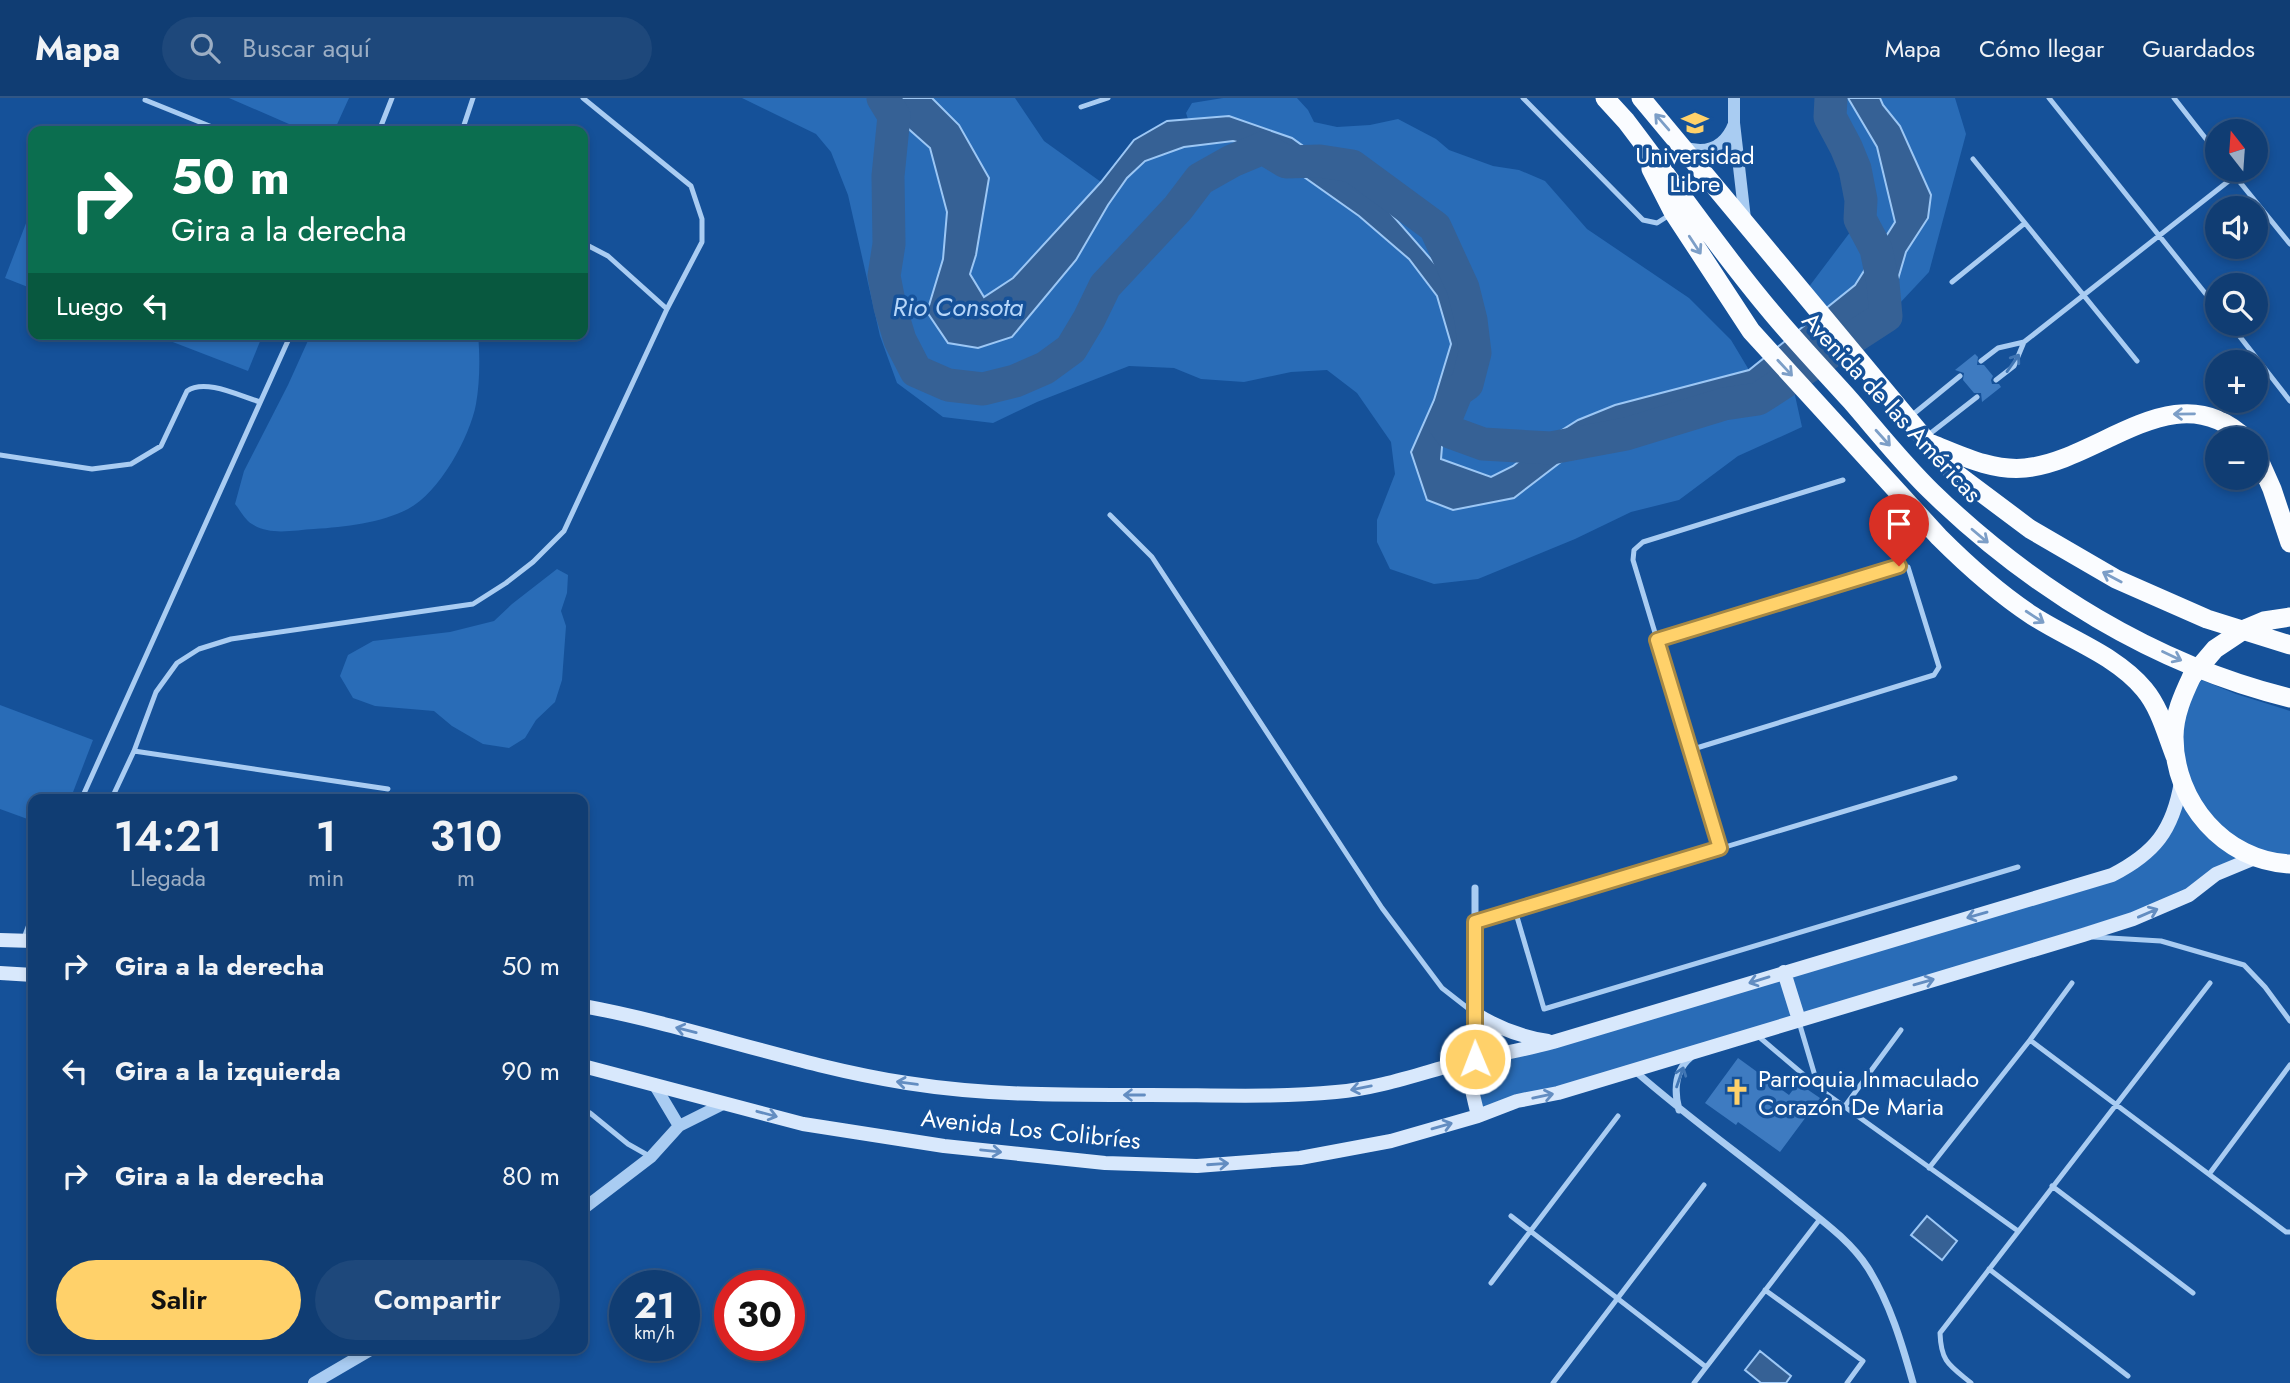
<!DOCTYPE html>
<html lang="es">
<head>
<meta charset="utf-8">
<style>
  :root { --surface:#103d73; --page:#1e487b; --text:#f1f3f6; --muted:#9caec4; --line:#305685; --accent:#ffd16a }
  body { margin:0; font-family:Jost,sans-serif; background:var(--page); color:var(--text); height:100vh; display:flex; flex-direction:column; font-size:26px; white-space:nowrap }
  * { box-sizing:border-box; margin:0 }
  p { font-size:23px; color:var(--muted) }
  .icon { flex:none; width:38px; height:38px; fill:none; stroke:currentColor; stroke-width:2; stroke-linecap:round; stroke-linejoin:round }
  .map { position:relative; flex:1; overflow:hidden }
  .side { position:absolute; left:28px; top:696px; width:560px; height:560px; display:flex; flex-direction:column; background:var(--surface); border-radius:14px; box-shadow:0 4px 10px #0003,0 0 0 2px var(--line) }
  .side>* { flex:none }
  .top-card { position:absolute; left:28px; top:28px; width:560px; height:214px; border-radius:14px; box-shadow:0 4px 10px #0003,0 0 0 2px var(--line); background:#0b6e4f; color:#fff; overflow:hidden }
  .needle { width:46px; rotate:343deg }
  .fabs { position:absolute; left:2205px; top:21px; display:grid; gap:14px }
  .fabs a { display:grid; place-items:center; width:63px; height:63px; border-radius:50%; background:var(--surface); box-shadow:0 4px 10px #0003,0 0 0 2px var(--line); font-size:35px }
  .speed { position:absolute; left:609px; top:1172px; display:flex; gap:14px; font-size:35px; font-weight:700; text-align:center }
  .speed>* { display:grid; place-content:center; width:91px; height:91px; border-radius:50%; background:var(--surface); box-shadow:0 4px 10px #0003,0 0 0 2px var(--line); line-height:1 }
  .speed small { font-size:18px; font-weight:400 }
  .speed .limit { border:10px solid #d22; background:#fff; color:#111 }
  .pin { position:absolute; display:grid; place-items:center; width:60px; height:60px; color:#fff; margin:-72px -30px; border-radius:50% 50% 50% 0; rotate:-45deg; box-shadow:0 0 7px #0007 }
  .pin .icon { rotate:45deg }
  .me { position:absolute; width:77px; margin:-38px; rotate:359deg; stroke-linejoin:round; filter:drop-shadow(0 0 5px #0008) }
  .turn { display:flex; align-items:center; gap:24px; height:147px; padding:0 28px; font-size:32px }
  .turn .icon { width:91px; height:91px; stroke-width:2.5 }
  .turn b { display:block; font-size:49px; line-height:60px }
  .then { display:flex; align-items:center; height:66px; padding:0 28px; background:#0003; gap:14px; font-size:26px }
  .eta { display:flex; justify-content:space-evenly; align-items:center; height:119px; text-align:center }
  .eta b { font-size:42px; font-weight:600; line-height:49px }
  .cta { display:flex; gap:14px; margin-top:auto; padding:14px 28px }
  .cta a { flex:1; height:80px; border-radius:42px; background:var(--accent); color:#111; font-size:28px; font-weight:600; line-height:80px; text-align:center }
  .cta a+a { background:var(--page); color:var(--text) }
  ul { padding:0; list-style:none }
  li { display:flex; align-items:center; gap:21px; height:105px; padding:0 28px }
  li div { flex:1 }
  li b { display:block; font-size:26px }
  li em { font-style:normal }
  header { display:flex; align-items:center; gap:42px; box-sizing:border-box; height:98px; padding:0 35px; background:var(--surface); border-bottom:2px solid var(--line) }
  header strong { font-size:33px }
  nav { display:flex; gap:38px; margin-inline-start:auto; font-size:24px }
  .search { width:490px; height:63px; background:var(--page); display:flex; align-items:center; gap:18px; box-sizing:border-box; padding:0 24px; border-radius:38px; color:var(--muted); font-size:26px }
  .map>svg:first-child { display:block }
  .green { fill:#296cb7 }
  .water { fill:#366195; stroke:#9cc7f5; stroke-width:2 }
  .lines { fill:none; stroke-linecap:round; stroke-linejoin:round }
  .river { stroke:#366195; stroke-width:33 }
  .building { fill:#3e7bc1 }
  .service { stroke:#a9ccf2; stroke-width:5 }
  .minor { stroke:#a9ccf2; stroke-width:7 }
  .tertiary { stroke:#a9ccf2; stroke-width:12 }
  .secondary { stroke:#d8e8fc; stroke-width:14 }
  .trunk { stroke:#fafcff; stroke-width:19 }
  .trunk-bridge { stroke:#fafcff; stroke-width:19 }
  .oneway { stroke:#7c9ec7 }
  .oneway2 { stroke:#4176b4 }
  .oneway3 { stroke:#638dc1 }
  .route-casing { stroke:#a68845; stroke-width:18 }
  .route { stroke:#ffd16a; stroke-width:12 }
  .labels { text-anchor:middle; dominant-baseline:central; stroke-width:7; stroke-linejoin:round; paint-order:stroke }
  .poi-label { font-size:24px; fill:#fff; stroke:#155199 }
  .street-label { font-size:24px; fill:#fff; stroke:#155199 }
  .water-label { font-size:26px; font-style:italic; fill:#b6d6f9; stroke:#155199 }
</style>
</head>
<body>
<header>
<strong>Mapa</strong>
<div class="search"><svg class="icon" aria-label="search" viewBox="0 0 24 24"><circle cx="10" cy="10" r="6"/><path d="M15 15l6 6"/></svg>Buscar aquí</div>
<nav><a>Mapa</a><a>Cómo llegar</a><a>Guardados</a></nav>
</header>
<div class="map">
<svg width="2290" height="1285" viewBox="0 0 2290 1285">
  <rect width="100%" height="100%" fill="#155199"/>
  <path class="green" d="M229 0H349L334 33H305Z
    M742 0H883L894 18 930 50 947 114 943 161 927 214 1059 180 1076 162 1108 107 1127 80 1145 63 1184 49 1234 43 1263 50 1359 118 1409 161 1437 198 1451 246 1434 302 1411 354 1453 412 1612 330 1710 298 1785 281 1794 293 1802 329 1738 358 1679 402 1631 414 1575 441 1478 481 1434 486 1390 471 1377 444V422L1395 376 1391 344 1357 295 1327 272 1291 274 1244 284 1201 281 1174 270 1129 268 1037 304 993 325 943 319 897 285 880 238 848 97 831 54 816 36Z
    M932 0H1015L1044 43 1101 84 1013 180 984 199 970 176 976 157 959 27Z
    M1223 0H1297L1308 12 1314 24 1337 29 1370 27 1398 21 1436 41 1449 52 1493 68 1519 72 1545 83 1587 131 1689 200 1731 242 1749 272 1614 307 1578 322 1543 344 1513 368 1491 379 1441 361 1444 325 1467 287 1450 183 1230 18 1188 21 1186 15 1192 5Z
    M1818 0H1848L1877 49 1895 124 1855 187 1825 212 1808 190 1860 121 1855 71 1830 19Z
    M1880 0H1955L1966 36 1929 174 1854 254 1841 238 1868 216 1896 188 1906 154 1928 120 1931 97 1900 28 1883 7Z
    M33 107V191L5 180Z
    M152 236H263L248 273Z
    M311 236H478C480 258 480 284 476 306 470 339 439 395 408 411 381 425 345 429 314 431 294 432 270 438 252 426 245 422 240 412 235 406L244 373 288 287Z
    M557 471 568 477 567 495 561 513 566 528 562 582 555 604 536 622 525 640 509 650 483 646 452 628 434 613 375 608 353 600 340 578 348 557 373 543 450 534 494 523 512 506Z
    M2192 578 2236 596 2290 613V766L2257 759 2189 797 1478 1018 1475 961 2134 766 2177 709 2175 658Z
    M0 607 93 642 70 702H33V723L0 711Z"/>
  <path class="water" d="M883 0H932L959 27 989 80 976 157 970 176 984 199 1013 180 1101 84 1134 42 1167 23 1229 18 1292 40 1380 103 1450 183 1471 222 1475 255 1467 286 1444 325 1441 361 1491 379 1513 368 1543 344 1578 322 1615 307 1749 272 1855 187 1895 124 1877 49 1848 0H1880L1883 7 1900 28 1931 97 1928 120 1906 154 1896 188 1868 216 1785 281 1710 298 1612 330 1587 344 1514 400 1453 412 1427 402 1411 354 1434 302 1451 246 1437 198 1409 161 1359 118 1263 50 1233 43 1184 49 1145 63 1127 80 1108 107 1076 162 1012 239 978 250 948 245 927 214 943 161 947 114 930 50 894 18Z
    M1927 1118 1957 1143 1942 1162 1911 1137Z
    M1760 1253 1791 1278 1786 1285H1761L1745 1272Z"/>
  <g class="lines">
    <path class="river" d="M883 0 894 18 888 78 889 146 884 178 890 209 900 242 916 273 948 287 983 291 1015 283 1045 270 1071 251 1089 221 1105 188 1178 110 1200 81 1232 63 1263 50 1286 64 1320 63 1352 68 1435 129 1463 190 1471 222 1475 255 1467 286 1457 293 1444 325 1450 334 1483 346 1551 350 1626 336 1724 306 1758 301 1886 218 1883 185 1876 151 1860 121 1861 102 1855 71 1846 49 1830 19 1831 0"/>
  </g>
  <path class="building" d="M1975 256 1978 259 1977 267H1984L1993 278 1991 282 1992 286H1999L2001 289 1982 304 1981 295H1974L1963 282 1964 275 1955 272Z
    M1738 960 1789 997 1798 985 1820 1000 1780 1054 1738 1024 1736 1027 1705 1005Z"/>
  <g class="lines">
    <path class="service" d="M1523 0 1643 122 1657 125 1671 116
      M2049 0 2217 210
      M2174 0 2217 55
      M145 2 222 33
      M1081 9 1108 0
      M379 33 392 0
      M462 33 473 0
      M1973 61 2137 263
      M2230 72 2290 146
      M583 145 608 158 667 211
      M1952 184 2025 125
      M2230 226 2290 303
      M1981 263 1998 250 2024 244 2235 78
      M1996 282 2014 268 2024 244
      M1911 318 1960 278
      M1927 338 1977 299
      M0 357 92 371 131 366 161 348 187 293C205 280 240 298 260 304
      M1110 417 1152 459 1382 810 1442 890 1474 915
      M1657 543 1899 468 1908 469 1939 569 1934 577 1690 652
      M134 653 388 691
      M81 702 291 236
      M111 702 134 653 156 594 177 565 199 551 231 541 473 506 506 485 533 464 564 433 667 211 702 144V121L691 88 583 0
      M1720 750 1633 462 1634 452 1643 444 1843 382
      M1515 812 1544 911 2018 769
      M1475 824 1955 680
      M2093 839 2161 843 2244 867 2265 889 2290 923
      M24 840 33 816
      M1799 924 1818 988
      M1758 938 1824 994 2018 1133
      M2030 942 2286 1134H2290
      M1845 1008 1901 932
      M583 1013 590 1015 628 1046 651 1059
      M1929 1070 2030 942 2072 885
      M2210 1075 2290 967
      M2052 1088 2193 1195
      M1511 1118 1706 1269
      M1989 1171 2128 1278
      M1491 1185 1618 1018
      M1765 1192 1863 1263 1847 1285
      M1553 1285 1704 1087
      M1694 1285 1820 1121
      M1971 1285C1949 1267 1941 1264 1940 1235L2210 885"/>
    <path class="minor" d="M1475 790V960
      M1635 973C1686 1018 1741 1057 1794 1100 1820 1121 1850 1142 1868 1170 1890 1205 1902 1246 1913 1285
      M1679 1012C1674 993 1674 973 1691 959"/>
    <path class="tertiary" d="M1734 0V25L1745 121
      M1683 49C1707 57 1725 49 1734 26
      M654 986 679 1028
      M583 1111 651 1059 679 1028 725 1005
      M314 1285 372 1251"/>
    <path class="secondary" d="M0 842 33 843
      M1784 874 1799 922
      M0 875 33 877
      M583 908C692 928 797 968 907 985 988 998 1070 997 1151 997 1212 997 1275 1000 1336 994 1384 990 1429 972 1475 961 1501 956 1527 951 1553 944L2112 777C2155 755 2173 732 2181 684
      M1474 915C1498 930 1520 939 1548 943
      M1475 961C1466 981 1474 998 1478 1018
      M583 968 803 1026 944 1048 1105 1065 1197 1068 1300 1060 1391 1043 1478 1018 1517 1003 1558 995 2083 837 2133 821 2189 797 2216 776 2257 759"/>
    <path class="trunk" d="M1605 0 1626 23C1675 87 1721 155 1773 216 1798 246 1825 274 1851 303 1877 333 1903 366 1932 394 2031 490 2155 567 2290 600
      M1641 0 1950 371 2030 431 2116 481 2207 521 2290 547
      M1651 71 1673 114 1751 233 1939 439C1968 468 1998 495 2033 518 2068 541 2116 557 2144 591 2160 610 2166 635 2175 658
      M1932 346C1962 358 1992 373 2025 370 2100 363 2175 273 2246 341
      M2256 355 2272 391 2290 445
      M2245 531 2264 523 2290 519
      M2192 578C2183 597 2174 617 2174 639 2174 704 2224 763 2290 766"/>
    <path class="trunk-bridge" d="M2192 578 2215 551 2245 531"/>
  </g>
  <defs><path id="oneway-shaft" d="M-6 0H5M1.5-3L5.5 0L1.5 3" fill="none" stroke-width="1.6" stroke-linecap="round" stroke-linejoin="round" transform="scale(1.75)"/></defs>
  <g class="oneway">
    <use href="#oneway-shaft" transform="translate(1662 24) rotate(-131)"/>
    <use href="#oneway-shaft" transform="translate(1695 147) rotate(57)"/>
    <use href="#oneway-shaft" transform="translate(1785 270) rotate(47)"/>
    <use href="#oneway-shaft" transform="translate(2184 316) rotate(179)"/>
    <use href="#oneway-shaft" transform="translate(1883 340) rotate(48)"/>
    <use href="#oneway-shaft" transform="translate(1980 438) rotate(40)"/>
    <use href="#oneway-shaft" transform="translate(2112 479) rotate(-152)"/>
    <use href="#oneway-shaft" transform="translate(2035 519) rotate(33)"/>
    <use href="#oneway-shaft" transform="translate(2172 558) rotate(25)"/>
  </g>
  <g class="oneway2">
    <use href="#oneway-shaft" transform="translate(2013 265) rotate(-55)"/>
    <use href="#oneway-shaft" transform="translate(1680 979) rotate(-71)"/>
  </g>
  <g class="oneway3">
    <use href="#oneway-shaft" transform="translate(2148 815) rotate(-23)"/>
    <use href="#oneway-shaft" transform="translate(1977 817) rotate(164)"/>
    <use href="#oneway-shaft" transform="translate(1759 882) rotate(163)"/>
    <use href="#oneway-shaft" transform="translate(1924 884) rotate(-16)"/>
    <use href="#oneway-shaft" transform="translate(686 932) rotate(-166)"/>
    <use href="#oneway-shaft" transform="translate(907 985) rotate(-172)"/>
    <use href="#oneway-shaft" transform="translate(1361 990) rotate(169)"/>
    <use href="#oneway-shaft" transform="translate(1134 997) rotate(-180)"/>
    <use href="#oneway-shaft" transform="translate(1543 998) rotate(-12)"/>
    <use href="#oneway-shaft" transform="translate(767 1016) rotate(15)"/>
    <use href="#oneway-shaft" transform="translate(1442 1028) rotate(-16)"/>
    <use href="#oneway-shaft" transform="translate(991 1053) rotate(6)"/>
    <use href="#oneway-shaft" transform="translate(1218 1066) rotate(-4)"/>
  </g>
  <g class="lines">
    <defs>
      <path id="route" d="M1475 961V824L1720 750 1657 542 1899 468"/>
    </defs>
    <use href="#route" class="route-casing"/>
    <use href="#route" class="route"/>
  </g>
  <defs>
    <symbol id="university-bare" viewBox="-9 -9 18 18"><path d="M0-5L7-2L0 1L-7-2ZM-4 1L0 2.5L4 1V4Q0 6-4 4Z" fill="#ffd16a" stroke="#155199" stroke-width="2.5" paint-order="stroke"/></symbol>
    <symbol id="church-bare" viewBox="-9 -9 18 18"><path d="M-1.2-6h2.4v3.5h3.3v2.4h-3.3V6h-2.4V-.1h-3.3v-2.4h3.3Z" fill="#ffd16a" stroke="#155199" stroke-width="2.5" paint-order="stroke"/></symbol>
  </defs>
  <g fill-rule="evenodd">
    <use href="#university-bare" x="1676" y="6" width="38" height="38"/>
    <use href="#church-bare" x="1718" y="975" width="38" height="38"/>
  </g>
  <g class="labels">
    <g class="poi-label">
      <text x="1695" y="57">Universidad<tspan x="1695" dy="28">Libre</tspan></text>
      <text x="1758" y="980" text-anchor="start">Parroquia Inmaculado<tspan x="1758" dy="28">Corazón De Maria</tspan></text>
    </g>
    <g class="street-label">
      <text transform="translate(1892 309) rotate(47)">Avenida de las Américas</text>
      <text transform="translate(1031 1031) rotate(6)">Avenida Los Colibríes</text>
    </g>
    <g class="water-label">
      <text x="958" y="209">Rio Consota</text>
    </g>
  </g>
</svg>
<div class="fabs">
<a><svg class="needle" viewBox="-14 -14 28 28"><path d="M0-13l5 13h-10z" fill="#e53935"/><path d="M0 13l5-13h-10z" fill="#9caec4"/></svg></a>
<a><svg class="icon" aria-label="sound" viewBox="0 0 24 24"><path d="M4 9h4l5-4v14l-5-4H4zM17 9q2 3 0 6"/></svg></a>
<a><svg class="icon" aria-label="search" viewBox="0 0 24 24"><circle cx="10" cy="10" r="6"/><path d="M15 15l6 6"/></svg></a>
<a>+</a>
<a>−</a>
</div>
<div class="speed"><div>21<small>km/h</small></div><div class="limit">30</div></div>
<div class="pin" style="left:1899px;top:468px;background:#d93025"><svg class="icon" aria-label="arrive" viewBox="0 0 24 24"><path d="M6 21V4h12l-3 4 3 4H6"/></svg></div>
<svg class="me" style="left:1475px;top:961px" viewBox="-20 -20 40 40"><circle r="17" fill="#ffd16a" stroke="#fff" stroke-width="3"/><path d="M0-11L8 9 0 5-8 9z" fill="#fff"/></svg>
<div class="top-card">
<div class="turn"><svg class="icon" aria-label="right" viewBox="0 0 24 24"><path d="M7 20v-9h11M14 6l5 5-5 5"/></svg><div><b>50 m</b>Gira a la derecha</div></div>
<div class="then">Luego<svg class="icon" aria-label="left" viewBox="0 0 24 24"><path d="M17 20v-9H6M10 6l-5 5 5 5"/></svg></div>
</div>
<section class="side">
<div class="eta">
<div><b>14:21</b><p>Llegada</p></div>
<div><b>1</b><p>min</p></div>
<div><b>310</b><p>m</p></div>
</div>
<ul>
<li><svg class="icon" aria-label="right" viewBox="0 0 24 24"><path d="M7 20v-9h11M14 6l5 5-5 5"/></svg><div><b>Gira a la derecha</b></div><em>50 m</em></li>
<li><svg class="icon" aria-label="left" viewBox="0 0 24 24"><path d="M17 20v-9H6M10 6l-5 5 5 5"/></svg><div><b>Gira a la izquierda</b></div><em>90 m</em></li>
<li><svg class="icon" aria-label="right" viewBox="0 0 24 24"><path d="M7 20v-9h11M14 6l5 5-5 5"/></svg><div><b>Gira a la derecha</b></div><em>80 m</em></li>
</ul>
<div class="cta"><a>Salir</a><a>Compartir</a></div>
</section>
</div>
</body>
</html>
